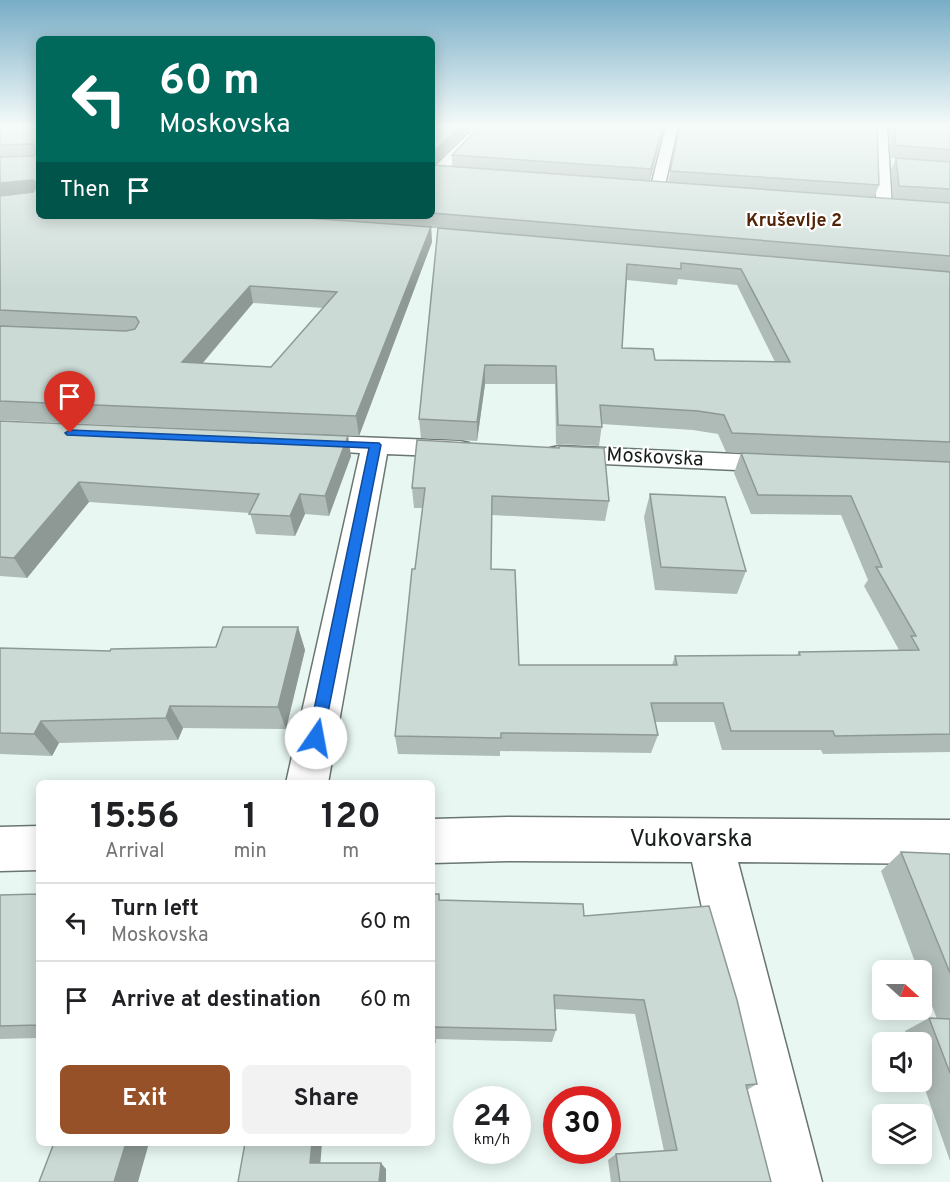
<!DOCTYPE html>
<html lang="en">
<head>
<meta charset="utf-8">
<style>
  :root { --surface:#fff; --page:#f2f2f2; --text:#202124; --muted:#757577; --line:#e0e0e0; --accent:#975129 }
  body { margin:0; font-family:Overpass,sans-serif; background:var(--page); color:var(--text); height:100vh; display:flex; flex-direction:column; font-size:22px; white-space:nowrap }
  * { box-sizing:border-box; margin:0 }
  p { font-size:20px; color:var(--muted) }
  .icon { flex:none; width:33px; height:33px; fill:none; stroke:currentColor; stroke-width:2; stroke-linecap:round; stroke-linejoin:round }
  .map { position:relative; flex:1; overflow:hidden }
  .side { position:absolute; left:36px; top:780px; width:399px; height:366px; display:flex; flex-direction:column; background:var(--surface); border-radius:9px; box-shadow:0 3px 15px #0003 }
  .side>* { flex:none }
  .hud { position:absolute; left:36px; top:36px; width:399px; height:183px; border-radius:9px; box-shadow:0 3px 15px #0003; background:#00695c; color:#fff; overflow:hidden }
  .needle { width:39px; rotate:111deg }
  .fabs { position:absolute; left:872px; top:960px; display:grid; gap:12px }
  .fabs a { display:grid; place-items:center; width:60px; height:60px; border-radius:9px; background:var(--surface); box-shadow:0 3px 15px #0003; font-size:30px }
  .speed { position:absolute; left:453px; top:1086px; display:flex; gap:12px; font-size:30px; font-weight:700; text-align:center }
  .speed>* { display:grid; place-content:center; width:78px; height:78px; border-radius:50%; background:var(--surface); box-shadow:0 3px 15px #0003; line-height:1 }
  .speed small { font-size:15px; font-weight:400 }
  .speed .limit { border:9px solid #d22; background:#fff; color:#111 }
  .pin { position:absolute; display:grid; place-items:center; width:51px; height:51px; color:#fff; margin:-62px -26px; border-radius:50% 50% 50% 0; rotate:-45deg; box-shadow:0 0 6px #0007 }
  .pin .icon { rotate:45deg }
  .me { position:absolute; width:66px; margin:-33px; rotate:12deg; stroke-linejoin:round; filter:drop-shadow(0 0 4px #0008) }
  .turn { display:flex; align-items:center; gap:21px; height:126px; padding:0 24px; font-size:27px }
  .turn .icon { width:78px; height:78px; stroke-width:2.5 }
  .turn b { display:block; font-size:42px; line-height:51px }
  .then { display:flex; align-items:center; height:57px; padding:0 24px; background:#0003; gap:12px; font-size:22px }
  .eta { display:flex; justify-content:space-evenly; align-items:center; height:102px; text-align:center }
  .eta b { font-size:36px; font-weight:700; line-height:42px }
  .cta { display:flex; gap:12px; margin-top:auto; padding:12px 24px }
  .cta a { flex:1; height:69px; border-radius:9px; background:var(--accent); color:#fff; font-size:24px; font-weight:700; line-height:69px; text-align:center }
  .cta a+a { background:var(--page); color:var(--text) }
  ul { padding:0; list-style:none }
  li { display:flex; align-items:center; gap:18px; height:78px; padding:0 24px; border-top:2px solid var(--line) }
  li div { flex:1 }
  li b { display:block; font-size:22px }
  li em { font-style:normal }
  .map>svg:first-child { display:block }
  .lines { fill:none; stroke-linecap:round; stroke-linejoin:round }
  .minor-casing { stroke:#697672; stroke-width:3 }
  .minor { fill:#fff; fill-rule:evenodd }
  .wall { fill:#afbbb7; fill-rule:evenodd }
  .shaded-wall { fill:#8e9995 }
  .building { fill:#cbdad5; stroke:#8e9995; stroke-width:1.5; fill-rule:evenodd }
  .route { fill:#1a73e8; stroke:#114b97; stroke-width:1.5 }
  .labels { text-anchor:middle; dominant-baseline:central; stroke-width:4.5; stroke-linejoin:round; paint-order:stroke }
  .far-quarter-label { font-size:18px; font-weight:bold; fill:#522306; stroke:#fff }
  .street-label { font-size:20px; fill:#181e1c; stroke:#fff }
  .near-street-label { font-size:24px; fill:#181e1c; stroke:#fff }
</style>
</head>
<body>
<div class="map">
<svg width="950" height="1182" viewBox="0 0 950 1182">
  <rect width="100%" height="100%" fill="#e8f7f2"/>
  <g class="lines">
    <defs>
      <path id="minor" d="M476 126H488L447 170 475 173 477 176 475 179 432 176V169Z
        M666 126H678L664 190 657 194 650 190Z
        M875 126H887L892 207 884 212 876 207Z
        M305 435 460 441 469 443 473 449 469 455 460 457 387 454 328 783H286L360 453 296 449 292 443 296 437Z
        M559 446 783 456 793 458 797 464 793 470 783 472 559 462 550 460 546 454 550 448Z
        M508 817 950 820V864L738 862 822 1182H762L692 862 508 861 432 863V819Z
        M39 826V870L0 871V827Z"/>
    </defs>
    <use href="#minor" class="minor-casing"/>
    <use href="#minor" class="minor"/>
  </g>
  <path class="wall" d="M0 126H39V216L397 225 319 218V216H432V126H472L434 165 452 167V155L480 126H664L650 181 668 183 680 126H874L873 128 879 185 874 198 893 199 891 170 896 158H891L889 126H950V462L726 452 718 434 693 430 602 424 599 446 556 444 555 384H485L477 441 421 438 419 419 438 228H431L432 242 359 436 0 420ZM678 279 737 285 775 362 655 360 622 348 627 280 677 285ZM253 303 323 308 271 367 203 363Z
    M0 422 348 436 351 456 329 516 305 514 295 536 256 534 250 513 89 502 27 578 0 576Z
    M417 440 609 501 605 521 492 515 491 569 519 665H672L675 656 797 655 799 652 899 650 864 586 868 580 841 515 751 514 734 473 741 453 950 462V752L823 754 821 750H722L714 722H655L658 735 651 753 500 751V756L398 754 395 736 423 508H414L412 488Z
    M650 494 746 571 737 594 655 590 644 517Z
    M298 627 305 650 286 729 183 728 178 740 59 743 52 756 0 754V648L110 651 216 647Z
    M901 852 950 854V1161L921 1078V1042H909L905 1031 929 1018 937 1019 921 977V970H918L881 871Z
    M39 892V1038L0 1039V895L38 894Z
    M432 894H439L440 900 584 916 757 1084 747 1090 771 1182H611L608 1160 616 1154 664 1151 635 1014 555 1009 556 1030 552 1042 436 1039V1043H432Z"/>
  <path class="shaded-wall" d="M460 126H472L432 167V153Z
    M663 126H664L649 183 651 169Z
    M33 180 39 194 0 197V183Z
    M431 227 432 242 359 436 356 416Z
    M250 286 253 303 188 380 182 362Z
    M485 365V384L477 441V422Z
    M348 436 351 456 329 516 325 496Z
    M79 482 89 502 27 578 14 558Z
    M300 494 305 514 295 536 290 516Z
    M298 627 305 650 286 729 278 707Z
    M170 706 183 728 178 740 166 718Z
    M41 721 59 743 52 756 34 734Z
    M126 1143H149L138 1182H114Z
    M312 1143H322L320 1168 310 1163Z
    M381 1163 386 1169V1182H379Z"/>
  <path class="building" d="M0 126H39V216H281L431 227 356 416 0 401V326L126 331 135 329 139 322 136 317 0 310V196L33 192 35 190 36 182 33 180 0 183V157L34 156 36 154 34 144 0 145ZM250 286 337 292 271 367 182 362Z
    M432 126H460L432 153Z
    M480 126H663L651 169 452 155Z
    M680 126H848L877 128 879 185 670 171Z
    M894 126H950V150L896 145Z
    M896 158 950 162V189L899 186Z
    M432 165 950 203V256L432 213Z
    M438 228 950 272V442L732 433 724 415 698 411 600 405 602 427 558 425 556 366 485 365 477 422 419 419ZM681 263 741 269 790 362 655 360 653 349 622 348 627 264 681 269Z
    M0 421 348 436 325 496 300 494 290 516 249 514 259 494 79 482 14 558 0 557Z
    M417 440 559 448V446L604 448 609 501 492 496 491 569 515 570 519 665H677L675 656 800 655 799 652 919 650 911 636H916L876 567H882L851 496 758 495 741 453 950 462V734L835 736 833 731H731L723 703H651L658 735 501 733V738L395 736 412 569H415L425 488H412Z
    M650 494 725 497 746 571 661 567Z
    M223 627H298L278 707 170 706 166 718 41 721 34 734 0 733V648L110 651 111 649 216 647Z
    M901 852 950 854V973Z
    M39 892V1025L0 1026V895L38 894Z
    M432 894H439V900L583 904 584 916 709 906 737 1000 757 1084 746 1085 771 1182H620L616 1154 677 1150 644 1000 554 995 556 1030 434 1027V1031H432Z
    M929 1018 950 1019V1073Z
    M54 1143H126L114 1182H39Z
    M245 1143H312L310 1163H381L379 1182H238Z"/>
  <linearGradient id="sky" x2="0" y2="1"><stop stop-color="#78adc6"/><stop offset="0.43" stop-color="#f5fbf9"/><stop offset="1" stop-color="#f5fbf9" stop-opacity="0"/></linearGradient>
  <rect width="950" height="292" fill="url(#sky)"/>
  <path class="route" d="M70 430 379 443 381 445 322 743 316 745 310 743 308 738 369 448 67 435 65 433Z"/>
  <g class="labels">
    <g class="far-quarter-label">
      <text x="794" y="221">Kruševlje 2</text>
    </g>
    <g class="street-label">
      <text transform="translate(655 458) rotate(3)">Moskovska</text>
    </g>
    <g class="near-street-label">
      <text x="691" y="840">Vukovarska</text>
    </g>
  </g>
</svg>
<div class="fabs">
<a><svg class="needle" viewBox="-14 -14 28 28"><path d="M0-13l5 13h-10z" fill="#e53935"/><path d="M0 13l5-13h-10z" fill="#757577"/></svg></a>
<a><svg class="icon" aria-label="sound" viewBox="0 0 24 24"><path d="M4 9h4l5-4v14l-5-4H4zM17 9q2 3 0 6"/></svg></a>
<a><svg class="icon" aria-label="layers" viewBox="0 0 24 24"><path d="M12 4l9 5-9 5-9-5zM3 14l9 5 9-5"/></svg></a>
</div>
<div class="speed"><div>24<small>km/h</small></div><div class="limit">30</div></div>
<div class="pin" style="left:70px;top:433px;background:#d93025"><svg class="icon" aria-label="arrive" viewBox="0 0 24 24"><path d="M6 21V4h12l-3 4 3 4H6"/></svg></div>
<svg class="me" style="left:316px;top:738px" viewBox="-20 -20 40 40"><circle r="19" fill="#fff"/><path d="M0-13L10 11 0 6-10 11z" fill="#1a73e8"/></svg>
<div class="hud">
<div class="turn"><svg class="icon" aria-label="left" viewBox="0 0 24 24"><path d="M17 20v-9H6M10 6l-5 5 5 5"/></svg><div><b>60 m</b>Moskovska</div></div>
<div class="then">Then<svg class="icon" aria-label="arrive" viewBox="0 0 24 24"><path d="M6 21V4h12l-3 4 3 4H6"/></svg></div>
</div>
<section class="side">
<div class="eta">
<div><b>15:56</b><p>Arrival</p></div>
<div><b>1</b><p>min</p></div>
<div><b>120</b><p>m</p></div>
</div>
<ul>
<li><svg class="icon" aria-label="left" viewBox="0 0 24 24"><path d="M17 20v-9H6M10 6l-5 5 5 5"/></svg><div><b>Turn left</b><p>Moskovska</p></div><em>60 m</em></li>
<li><svg class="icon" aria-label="arrive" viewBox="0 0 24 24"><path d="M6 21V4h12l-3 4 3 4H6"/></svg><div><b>Arrive at destination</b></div><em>60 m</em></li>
</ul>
<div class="cta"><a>Exit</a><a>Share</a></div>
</section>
</div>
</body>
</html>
